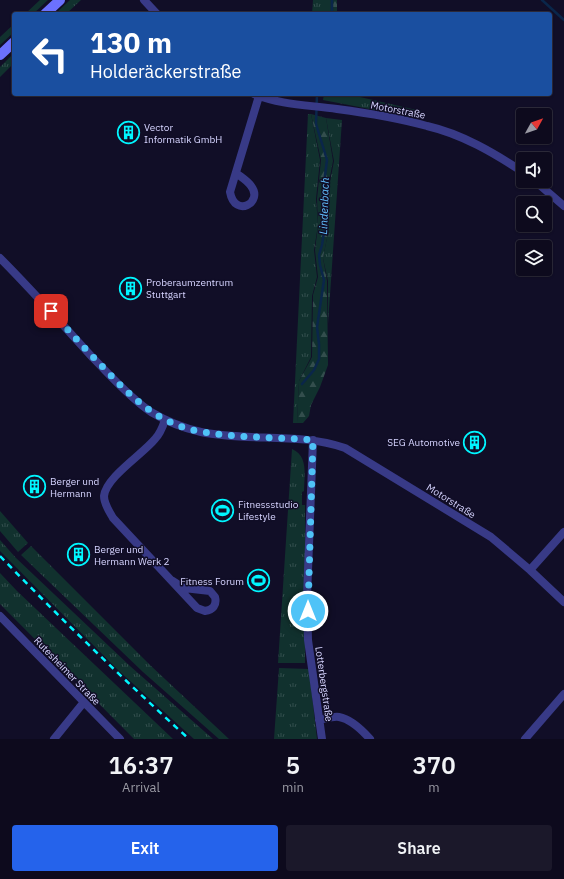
<!DOCTYPE html>
<html lang="en">
<head>
<meta charset="utf-8">
<style>
  :root { --surface:#0d0a1d; --page:#1b182a; --text:#f1f3f6; --muted:#9a9aa4; --line:#2d2b3b; --accent:#2563eb }
  body { margin:0; font-family:"IBM Plex Sans",sans-serif; background:var(--page); color:var(--text); height:100vh; display:flex; flex-direction:column; font-size:15px; white-space:nowrap }
  * { box-sizing:border-box; margin:0 }
  p { font-size:13px; color:var(--muted) }
  .icon { flex:none; width:22px; height:22px; fill:none; stroke:currentColor; stroke-width:2; stroke-linecap:round; stroke-linejoin:round }
  .map { position:relative; height:739px; overflow:hidden }
  .drawer { display:flex; flex-direction:column; background:var(--surface); flex:1 }
  .drawer>* { flex:none }
  .banner { position:absolute; left:12px; top:12px; width:540px; height:84px; border-radius:4px; box-shadow:0 1px 3px #0004,0 0 0 1px var(--line); background:#1a4fa0; color:#fff; overflow:hidden }
  .needle { width:26px; rotate:50deg }
  .buttons { position:absolute; left:516px; top:108px; display:grid; gap:8px }
  .buttons a { display:grid; place-items:center; width:36px; height:36px; border-radius:4px; background:var(--surface); box-shadow:0 1px 3px #0004,0 0 0 1px var(--line); font-size:20px }
  .pin { position:absolute; display:grid; place-items:center; width:34px; height:34px; color:#fff; margin:-17px; border-radius:8px; box-shadow:0 2px 6px #0006 }
  .me { position:absolute; width:44px; margin:-22px; rotate:0deg; stroke-linejoin:round; filter:drop-shadow(0 0 3px #0008) }
  .turn { display:flex; align-items:center; gap:14px; height:84px; padding:0 12px; font-size:18px }
  .turn .icon { width:52px; height:52px; stroke-width:2.5 }
  .turn b { display:block; font-size:28px; line-height:34px }
  .eta { display:flex; justify-content:space-evenly; align-items:center; height:68px; text-align:center }
  .eta b { font-size:24px; font-weight:600; line-height:28px }
  .button { display:flex; gap:8px; margin-top:auto; padding:8px 12px }
  .button a { flex:1; height:46px; border-radius:4px; background:var(--accent); color:#fff; font-size:16px; font-weight:600; line-height:46px; text-align:center }
  .button a+a { background:var(--page); color:var(--text) }
  .map>svg:first-child { display:block }
  .grass { fill:url(#grass-tufts) }
  .forest { fill:url(#forest-firs) }
  .lines { fill:none; stroke-linecap:round; stroke-linejoin:round }
  .stream { stroke:#0a264a; stroke-width:2.5 }
  .minor { stroke:#383a87; stroke-width:8 }
  .secondary { stroke:#6b71ff; stroke-width:10 }
  .rail { stroke:#00f6ff; stroke-width:2.5; stroke-dasharray:6 5; stroke-linecap:butt }
  .route { stroke:#4fc3f7; stroke-width:7; stroke-dasharray:0 12.6 }
  .labels { text-anchor:middle; dominant-baseline:central; stroke-width:3; stroke-linejoin:round; paint-order:stroke }
  .street-label { font-size:10px; fill:#d6d4ff; stroke:#110e27 }
  .poi-label { font-size:10px; fill:#d6d4ff; stroke:#110e27; text-anchor:start }
  .water-label { font-size:11px; font-style:italic; fill:#62c0ff; stroke:#110e27 }
</style>
</head>
<body>
<div class="map">
<svg width="564" height="739" viewBox="0 0 564 739">
  <defs>
    <pattern id="grass-tufts" width="24" height="20" patternUnits="userSpaceOnUse"><rect width="24" height="20" fill="#11312e"/><path d="M3 7l-1-3M5 7V3M7 7l1-3M15 17l-1-3M17 17v-4M19 17l1-3" fill="none" stroke="#334e4d"/></pattern>
    <pattern id="forest-firs" width="22" height="20" patternUnits="userSpaceOnUse"><rect width="22" height="20" fill="#11312e"/><path d="M5 1l3.5 6h-7zM16 11l3.5 6h-7z" fill="#334e4d"/></pattern>
  </defs>
  <rect width="100%" height="100%" fill="#110e27"/>
  <path class="grass" d="M40 0H48L33 14H25Z
    M70 0H81L66 14H55Z
    M313 0H326V14H312Z
    M14 24V32L0 45V37Z
    M14 53V63L0 77V67Z
    M324 94H347L421 111 416 118 323 100Z
    M308 114H311L320 160 316 199 318 225 314 250 317 277 312 296 311 357 299 381 297 423H293Z
    M326 118 342 120 328 324V281L323 258 328 233 327 197 334 161Z
    M292 449C309 456 304 477 304 491L302 492V505H305V663H278Z
    M0 511 28 543 18 552 0 531Z
    M0 540 16 558 130 666 213 739H194L118 670 0 551Z
    M31 546 150 665 229 739H219L143 672 21 555Z
    M0 573 17 591 173 739H134L0 604Z
    M279 668 309 669 317 739H274Z"/>
  <path class="forest" d="M326 0H337V14H326Z
    M311 114 326 118 333 161 326 197 328 233 323 258 327 281 328 365 320 387 311 405 309 416 303 423H297L299 381 312 357 313 295 318 277 315 250 318 226 317 199 321 160Z"/>
  <g class="lines">
    <path class="stream" d="M332 0V14
      M542 0 564 20
      M302 384 314 370 319 359V344L317 327 324 280 320 265 319 255 322 245 324 232 322 199 327 160 316 124 317 94"/>
    <path class="minor" d="M144 0 157 14
      M254 94C280 105 309 105 337 109 368 113 398 118 427 126 462 134 494 153 523 172
      M236 173C241 177 248 181 251 186 264 202 235 219 230 192L259 96
      M535 181 564 206
      M0 258C32 290 62 324 93 358 111 376 129 397 151 412 166 421 183 428 201 432 249 442 299 432 345 448L491 537 530 570 564 602
      M165 420C163 426 160 434 155 439 143 454 106 477 104 496 104 504 109 511 113 518L197 608 205 611C213 610 217 605 215 597L210 591 184 588 173 581
      M313 440 307 597 308 640 322 739
      M530 570 564 532
      M0 616 120 739
      M319 720C325 719 333 716 339 717 351 719 362 730 370 739
      M54 739 84 702
      M525 739 564 694"/>
    <path class="secondary" d="M45 14 60 0
      M0 55 14 42"/>
    <path class="rail" d="M0 556C61 619 124 680 189 739"/>
  </g>
  <g class="lines">
    <path class="route" d="M51 311C68 330 85 349 103 367 132 398 159 425 203 432 239 438 276 437 313 440L308 611"/>
  </g>
  <defs>
    <symbol id="building-ring" viewBox="-11 -11 22 22"><circle r="9.5" fill="#110e27" stroke="#00f6ff" stroke-width="1.5"/><path d="M-4-6H4V6H1V3H-1V6H-4ZM-2.5-4.3h1.7v1.8h-1.7ZM.8-4.3h1.7v1.8H.8ZM-2.5-1h1.7V.8h-1.7ZM.8-1h1.7V.8H.8Z" fill="#00f6ff"/></symbol>
    <symbol id="stadium-ring" viewBox="-11 -11 22 22"><circle r="9.5" fill="#110e27" stroke="#00f6ff" stroke-width="1.5"/><path d="M0-5a6.5 5 0 1 0 0 10a6.5 5 0 1 0 0-10ZM-3.5-1.8h7v3.6h-7Z" fill="#00f6ff"/></symbol>
  </defs>
  <g fill-rule="evenodd">
    <use href="#building-ring" x="116" y="120" width="25" height="25"/>
    <use href="#building-ring" x="118" y="276" width="25" height="25"/>
    <use href="#building-ring" x="462" y="430" width="25" height="25"/>
    <use href="#building-ring" x="22" y="474" width="25" height="25"/>
    <use href="#stadium-ring" x="210" y="498" width="25" height="25"/>
    <use href="#building-ring" x="66" y="542" width="25" height="25"/>
    <use href="#stadium-ring" x="246" y="568" width="25" height="25"/>
  </g>
  <g class="labels">
    <g class="street-label">
      <text transform="translate(398 110) rotate(11)">Motorstraße</text>
      <text transform="translate(451 501) rotate(32)">Motorstraße</text>
      <text transform="translate(67 671) rotate(46)">Rutesheimer Straße</text>
      <text transform="translate(324 684) rotate(82)">Lotterbergstraße</text>
    </g>
    <g class="poi-label">
      <text x="144" y="127">Vector<tspan x="144" dy="12">Informatik GmbH</tspan></text>
      <text x="146" y="282">Proberaumzentrum<tspan x="146" dy="12">Stuttgart</tspan></text>
      <text x="460" y="442" text-anchor="end">SEG Automotive</text>
      <text x="50" y="481">Berger und<tspan x="50" dy="12">Hermann</tspan></text>
      <text x="238" y="504">Fitnessstudio<tspan x="238" dy="12">Lifestyle</tspan></text>
      <text x="94" y="549">Berger und<tspan x="94" dy="12">Hermann Werk 2</tspan></text>
      <text x="244" y="581" text-anchor="end">Fitness Forum</text>
    </g>
    <g class="water-label">
      <text transform="translate(324 206) rotate(-88)">Lindenbach</text>
    </g>
  </g>
</svg>
<div class="buttons">
<a><svg class="needle" viewBox="-14 -14 28 28"><path d="M0-13l5 13h-10z" fill="#e53935"/><path d="M0 13l5-13h-10z" fill="#9a9aa4"/></svg></a>
<a><svg class="icon" aria-label="sound" viewBox="0 0 24 24"><path d="M4 9h4l5-4v14l-5-4H4zM17 9q2 3 0 6"/></svg></a>
<a><svg class="icon" aria-label="search" viewBox="0 0 24 24"><circle cx="10" cy="10" r="6"/><path d="M15 15l6 6"/></svg></a>
<a><svg class="icon" aria-label="layers" viewBox="0 0 24 24"><path d="M12 4l9 5-9 5-9-5zM3 14l9 5 9-5"/></svg></a>
</div>
<div class="pin" style="left:51px;top:311px;background:#d93025"><svg class="icon" aria-label="arrive" viewBox="0 0 24 24"><path d="M6 21V4h12l-3 4 3 4H6"/></svg></div>
<svg class="me" style="left:308px;top:611px" viewBox="-20 -20 40 40"><circle r="17" fill="#4fc3f7" stroke="#fff" stroke-width="3"/><path d="M0-11L8 9 0 5-8 9z" fill="#fff"/></svg>
<div class="banner">
<div class="turn"><svg class="icon" aria-label="left" viewBox="0 0 24 24"><path d="M17 20v-9H6M10 6l-5 5 5 5"/></svg><div><b>130 m</b>Holderäckerstraße</div></div>
</div>
</div>
<section class="drawer">
<div class="eta">
<div><b>16:37</b><p>Arrival</p></div>
<div><b>5</b><p>min</p></div>
<div><b>370</b><p>m</p></div>
</div>
<div class="button"><a>Exit</a><a>Share</a></div>
</section>
</body>
</html>
